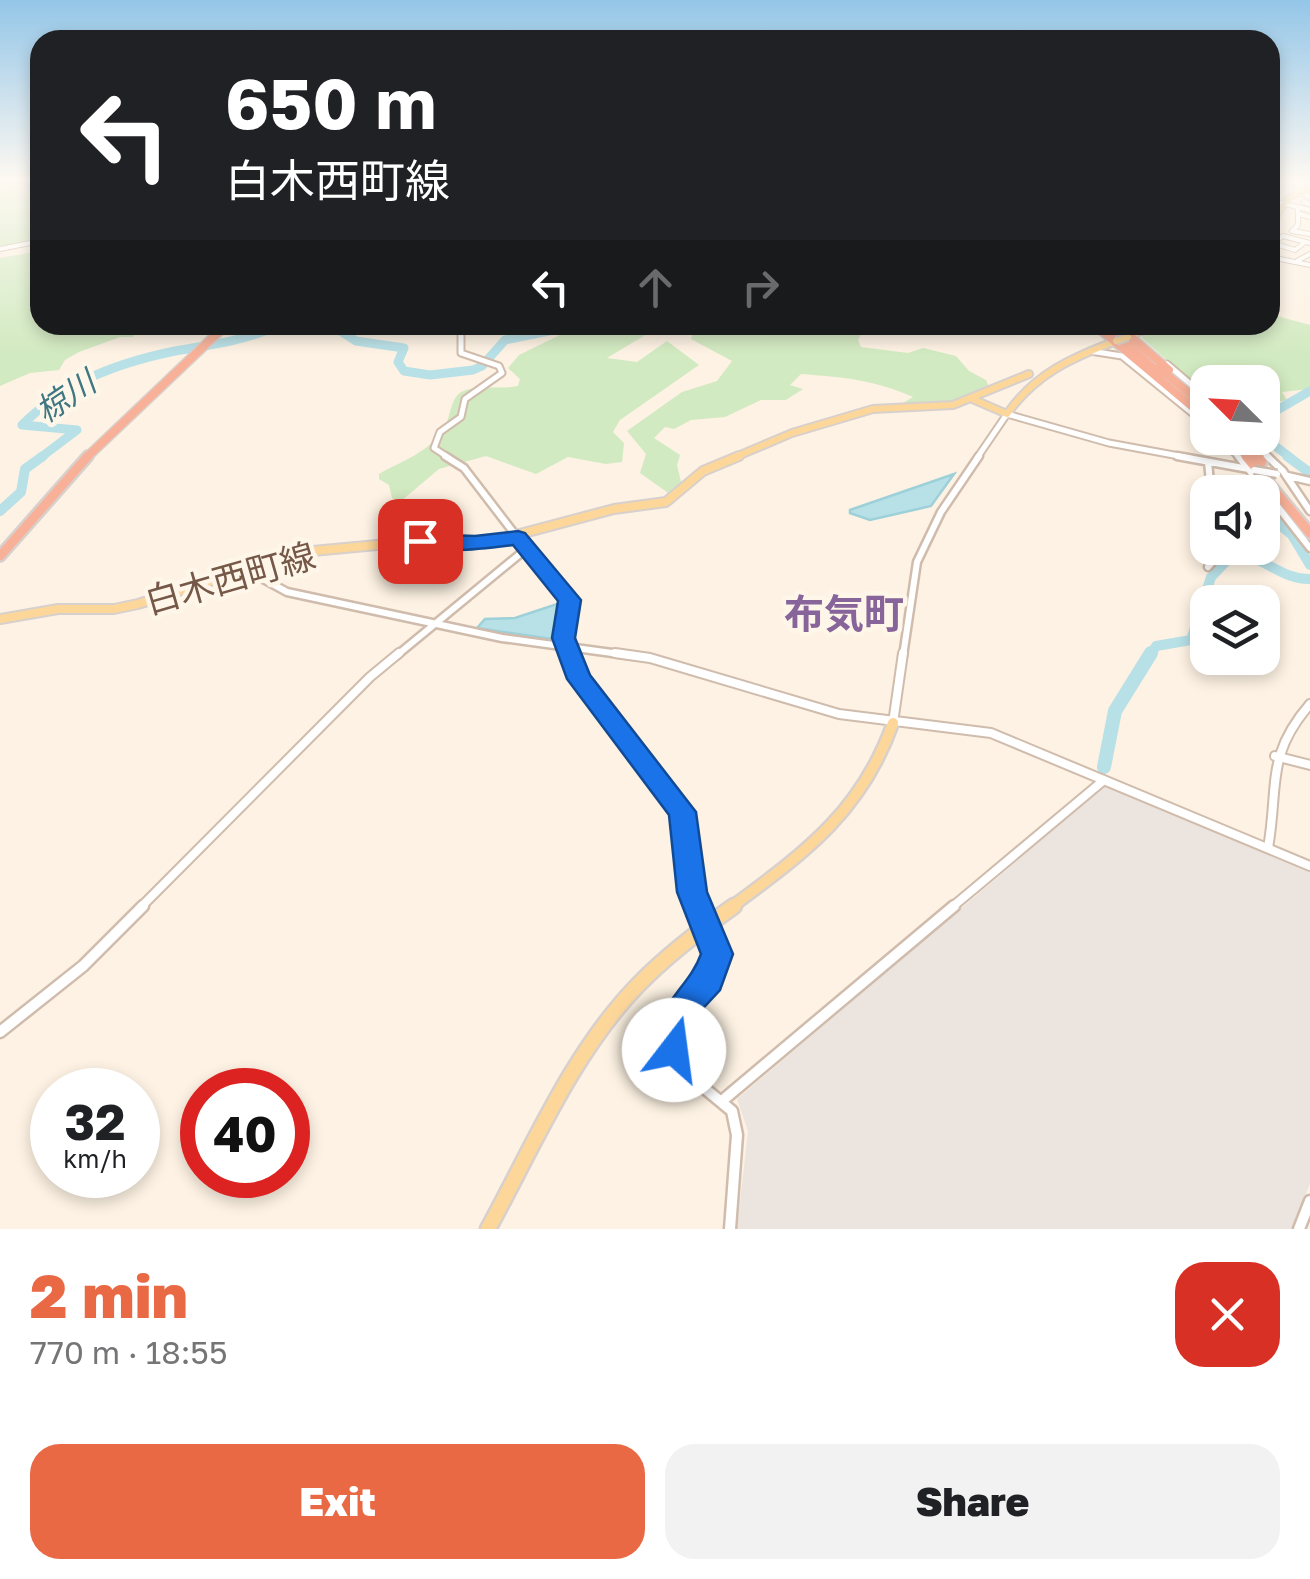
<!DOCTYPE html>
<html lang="en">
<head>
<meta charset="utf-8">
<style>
  :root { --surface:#fff; --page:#f2f2f2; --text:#202124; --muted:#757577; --accent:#e96945 }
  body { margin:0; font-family:"Golos Text","Noto Sans JP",sans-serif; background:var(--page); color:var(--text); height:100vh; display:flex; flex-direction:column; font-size:38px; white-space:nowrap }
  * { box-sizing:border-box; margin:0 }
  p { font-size:32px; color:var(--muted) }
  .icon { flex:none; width:55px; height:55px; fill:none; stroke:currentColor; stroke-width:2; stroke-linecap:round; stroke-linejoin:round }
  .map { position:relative; height:1229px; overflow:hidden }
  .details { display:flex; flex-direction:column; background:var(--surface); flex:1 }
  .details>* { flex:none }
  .top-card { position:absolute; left:30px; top:30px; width:1250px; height:305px; border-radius:30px; box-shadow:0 5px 15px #0003; background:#202124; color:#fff; overflow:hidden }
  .needle { width:65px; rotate:294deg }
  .controls { position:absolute; left:1190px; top:365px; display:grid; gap:20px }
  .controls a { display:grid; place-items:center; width:90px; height:90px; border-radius:20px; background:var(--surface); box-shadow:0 5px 15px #0003; font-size:50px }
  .speed { position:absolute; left:30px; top:1068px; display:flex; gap:20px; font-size:50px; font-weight:700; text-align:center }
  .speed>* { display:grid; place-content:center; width:130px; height:130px; border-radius:50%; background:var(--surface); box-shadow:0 5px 15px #0003; line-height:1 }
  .speed small { font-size:25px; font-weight:400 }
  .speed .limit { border:15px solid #d22; background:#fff; color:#111 }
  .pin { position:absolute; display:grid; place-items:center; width:85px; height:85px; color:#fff; margin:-42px; border-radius:20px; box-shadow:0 5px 15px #0006 }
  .me { position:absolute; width:110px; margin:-55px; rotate:15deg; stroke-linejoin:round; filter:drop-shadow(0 0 8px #0008) }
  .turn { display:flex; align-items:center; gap:35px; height:210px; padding:0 30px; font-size:45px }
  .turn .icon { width:130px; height:130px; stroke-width:2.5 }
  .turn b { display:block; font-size:70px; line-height:85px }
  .lanes { display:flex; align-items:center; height:95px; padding:0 30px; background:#0003; justify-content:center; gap:50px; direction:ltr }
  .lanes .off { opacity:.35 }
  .round { display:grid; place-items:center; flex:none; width:105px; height:105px; border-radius:30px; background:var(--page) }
  .summary { display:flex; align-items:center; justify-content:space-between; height:170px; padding:0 30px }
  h1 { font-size:60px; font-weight:800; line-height:75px; color:var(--accent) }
  .primary-button { display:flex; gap:20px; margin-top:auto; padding:20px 30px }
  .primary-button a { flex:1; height:115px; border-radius:30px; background:var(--accent); color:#fff; font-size:40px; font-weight:800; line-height:115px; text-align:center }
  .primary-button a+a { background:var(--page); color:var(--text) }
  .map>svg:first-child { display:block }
  .industrial { fill:#ece4de }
  .green { fill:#d2eac1 }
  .water { fill:#b7e0e7; stroke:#9dd0d9; stroke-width:2.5 }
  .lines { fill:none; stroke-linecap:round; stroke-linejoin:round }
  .river-far2 { stroke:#b7e0e7; stroke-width:9 }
  .river-far1 { stroke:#b7e0e7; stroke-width:10 }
  .river { stroke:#b7e0e7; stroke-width:14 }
  .minor-far4-casing { stroke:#d0bcac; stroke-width:6 }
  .minor-far3-casing { stroke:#d0bcac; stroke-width:9 }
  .minor-far2-casing { stroke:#d0bcac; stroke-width:11 }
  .minor-far1-casing { stroke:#d0bcac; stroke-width:12 }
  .minor-casing { stroke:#d0bcac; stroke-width:15 }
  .major-far4-casing { stroke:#d8d0cc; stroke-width:8 }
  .major-far3-casing { stroke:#d8d0cc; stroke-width:10 }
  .major-far2-casing { stroke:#d8d0cc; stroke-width:12 }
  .major-far1-casing { stroke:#d8d0cc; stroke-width:15 }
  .major-casing { stroke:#d8d0cc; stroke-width:19 }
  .highway-far1-casing { stroke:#d8d0cc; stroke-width:11 }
  .highway-casing { stroke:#d8d0cc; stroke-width:14 }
  .minor-far4 { stroke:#fff; stroke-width:4 }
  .minor-far3 { stroke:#fff; stroke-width:5 }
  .minor-far2 { stroke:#fff; stroke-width:6 }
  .minor-far1 { stroke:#fff; stroke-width:8 }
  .minor { stroke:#fff; stroke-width:10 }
  .major-far4 { stroke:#fdd79a; stroke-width:5 }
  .major-far3 { stroke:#fdd79a; stroke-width:6 }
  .major-far2 { stroke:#fdd79a; stroke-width:8 }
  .major-far1 { stroke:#fdd79a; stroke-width:10 }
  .major { stroke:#fdd79a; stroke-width:14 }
  .highway-far1 { stroke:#f8b198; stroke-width:8 }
  .highway { stroke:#f8b198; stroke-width:9 }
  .minor-bridge-casing { stroke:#d0bcac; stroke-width:11; stroke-linecap:butt }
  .major-bridge-casing { stroke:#d8d0cc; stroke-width:10; stroke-linecap:butt }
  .minor-bridge { stroke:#fff; stroke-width:6 }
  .major-bridge { stroke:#fdd79a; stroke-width:6 }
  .route { fill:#1a73e8; stroke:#114b97; stroke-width:2.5 }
  .labels { text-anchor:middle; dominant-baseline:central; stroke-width:9; stroke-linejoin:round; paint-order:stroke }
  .far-water-label { font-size:32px; font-style:italic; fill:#3f7782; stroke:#fff6ea }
  .street-label { font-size:35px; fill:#755848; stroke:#fff6ea }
  .quarter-label { font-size:40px; font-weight:bold; fill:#876499; stroke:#fff6ea }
</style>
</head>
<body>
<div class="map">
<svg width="1310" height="1229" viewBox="0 0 1310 1229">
  <rect width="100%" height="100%" fill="#fdf2e3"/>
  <path class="industrial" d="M1112 785 1310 869V1183L1293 1229H737L748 1131 737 1099 1105 786Z"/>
  <path class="green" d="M0 181H40V240L0 248Z
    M40 251V325H142L133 337H120L79 352 65 360 59 370 30 373 0 386V258Z
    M1270 314 1310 325V389L1282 392 1287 400 1263 405 1262 382H1208L1207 396 1142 338 1143 333 1160 325H1270Z
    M610 325 643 326 648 328 647 334 607 358 637 362 667 341 699 365 620 420 613 432 624 443 622 462 606 464 568 457 536 474 486 456 439 469 401 501 392 498 389 485 379 479V474C403 460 429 453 444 428 451 417 450 399 461 392 477 384 501 390 518 386L520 379 508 368 519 355 568 331Z
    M743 325H866L858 340 861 347 908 353 923 348 956 356 969 371 986 380 989 387 953 403 896 407 913 397C875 380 842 377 801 374L790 385 803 389 786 400H761L725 417 691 420 674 429 665 427 654 438 680 455 677 465 681 482 671 495 640 473 646 454 627 431 682 392 717 381 732 361 691 339 693 333Z"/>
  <path class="water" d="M954 474 931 506 870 520 850 513V510Z
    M566 601 563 617 551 639 477 628 485 619 515 618Z"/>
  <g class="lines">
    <path class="river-far2" d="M331 325 356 341 404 348 398 362 404 371 430 375 473 370 482 366 505 340 578 325
      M1262 419 1310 391
      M1262 436 1291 458
      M40 458 77 430 22 425C65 382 117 363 175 351 207 345 237 342 267 330L263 325"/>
    <path class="river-far1" d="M1287 456 1310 473
      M1262 510 1292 535 1310 565
      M0 511 21 492 25 469 43 456
      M1150 656 1156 646 1191 640 1211 577 1233 554C1262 554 1281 580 1310 579"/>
    <path class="river" d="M1104 767 1115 711 1151 653"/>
    <defs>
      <path id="minor-far4" d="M1295 191 1310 197
        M1304 202 1310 204
        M1281 203 1310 210
        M1298 207V225L1292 231 1310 234
        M1299 214 1310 217
        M1304 243 1295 250 1272 243 1283 236 1310 243
        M0 249 40 241
        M1270 257 1310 265
        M1297 261 1310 254"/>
      <path id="minor-far3" d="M1090 351 1122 356 1208 426
        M1167 364 1208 399
        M1219 438 1240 458
        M1249 438 1270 458
        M449 458 434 448 440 432 461 417 465 399 502 373 499 366 461 353V330L465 325
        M977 458 1007 414 1109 443 1190 458"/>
      <path id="minor-far2" d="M445 456 464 468 550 580 568 596 564 646 568 656
        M1177 456 1254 470
        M1238 456 1310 548
        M1267 456 1283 471 1310 511
        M1208 462 1211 492
        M1288 476 1310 481
        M1208 567 1216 558V548
        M245 569 287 592 502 638 634 656
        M396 656 526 549
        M903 656 917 562 941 512 979 456"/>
      <path id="minor-far1" d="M567 653 579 679 682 812 692 892 699 908
        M615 653 650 658 839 714 991 733 1310 866
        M893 723 903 653
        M1275 756 1310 765
        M1268 848C1279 786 1265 756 1310 704
        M140 908 370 677 399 653
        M951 908 1104 780"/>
      <path id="minor" d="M697 906 717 954 714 971 693 992 678 1017 674 1058 680 1068 732 1111 737 1135 730 1229
        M0 1032 83 966 143 906
        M723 1100 954 906
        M1299 1229 1310 1201"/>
      <path id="major-far4" d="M1270 226 1289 197 1310 189"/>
      <path id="major-far3" d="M1128 337 1155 325
        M970 398 1007 414C1035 374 1071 358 1116 341
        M733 458 792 433 873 409 953 405 1029 374"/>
      <path id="major-far2" d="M0 619 58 609H114L138 604 302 552 420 541 490 542 614 509 666 502 703 471 739 456"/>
      <path id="major-far1" d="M730 908C804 853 861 813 893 723"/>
      <path id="major" d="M488 1229C533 1147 572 1053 638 985 667 955 700 930 734 906"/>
      <path id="highway-far1" d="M1095 325 1208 420
        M1106 325 1161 375
        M1117 325 1169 370
        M1159 368 1208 409
        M1231 438 1248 458
        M1241 438 1259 458
        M86 458 226 325"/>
      <path id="highway" d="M1246 456 1310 533
        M1256 456 1262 462
        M0 556 88 456"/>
    </defs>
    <use href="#minor-far4" class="minor-far4-casing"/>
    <use href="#minor-far3" class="minor-far3-casing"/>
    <use href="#minor-far2" class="minor-far2-casing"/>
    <use href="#minor-far1" class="minor-far1-casing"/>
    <use href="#minor" class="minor-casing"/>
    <use href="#major-far4" class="major-far4-casing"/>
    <use href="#major-far3" class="major-far3-casing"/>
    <use href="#major-far2" class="major-far2-casing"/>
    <use href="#major-far1" class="major-far1-casing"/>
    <use href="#major" class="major-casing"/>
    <use href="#highway-far1" class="highway-far1-casing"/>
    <use href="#highway" class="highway-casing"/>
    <use href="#minor-far4" class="minor-far4"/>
    <use href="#minor-far3" class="minor-far3"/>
    <use href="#minor-far2" class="minor-far2"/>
    <use href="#minor-far1" class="minor-far1"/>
    <use href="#minor" class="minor"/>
    <use href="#major-far4" class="major-far4"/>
    <use href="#major-far3" class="major-far3"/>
    <use href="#major-far2" class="major-far2"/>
    <use href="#major-far1" class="major-far1"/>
    <use href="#major" class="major"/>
    <use href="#highway-far1" class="highway-far1"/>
    <use href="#highway" class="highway"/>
    <defs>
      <path id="minor-bridge" d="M1254 470 1277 474"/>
      <path id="major-bridge" d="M1116 341 1128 337"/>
    </defs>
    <use href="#minor-bridge" class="minor-bridge-casing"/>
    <use href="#major-bridge" class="major-bridge-casing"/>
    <use href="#minor-bridge" class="minor-bridge"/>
    <use href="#major-bridge" class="major-bridge"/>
  </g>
  <linearGradient id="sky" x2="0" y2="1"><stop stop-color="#94c6e8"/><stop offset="0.51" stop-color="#fef9f2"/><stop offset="1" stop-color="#fef9f2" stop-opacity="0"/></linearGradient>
  <rect width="1310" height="353" fill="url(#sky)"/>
  <path class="route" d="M518 531 525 533 581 600 575 638 590 675 696 812 707 892 733 954 720 990 695 1017 686 1062 674 1067 662 1062C641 1013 688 992 701 954L677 892 669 815 567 679 552 638 558 601 513 545C489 548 426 557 410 541L420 534 475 536Z"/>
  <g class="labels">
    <g class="far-water-label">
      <text transform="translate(65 396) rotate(-34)">椋川</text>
    </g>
    <g class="street-label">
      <text transform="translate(230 578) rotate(-16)">白木西町線</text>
    </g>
    <g class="quarter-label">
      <text x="844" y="613">布気町</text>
    </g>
  </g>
</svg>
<div class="controls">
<a><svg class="needle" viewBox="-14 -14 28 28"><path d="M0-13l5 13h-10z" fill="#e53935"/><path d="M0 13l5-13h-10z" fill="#757577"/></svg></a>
<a><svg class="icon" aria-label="sound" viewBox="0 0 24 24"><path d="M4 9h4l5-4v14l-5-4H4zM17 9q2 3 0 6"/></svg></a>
<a><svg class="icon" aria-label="layers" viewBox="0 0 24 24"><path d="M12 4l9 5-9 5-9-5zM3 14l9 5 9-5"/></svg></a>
</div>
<div class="speed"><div>32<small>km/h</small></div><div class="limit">40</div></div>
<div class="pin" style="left:420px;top:541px;background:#d93025"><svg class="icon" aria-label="arrive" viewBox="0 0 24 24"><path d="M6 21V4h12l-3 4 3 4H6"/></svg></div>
<svg class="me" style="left:674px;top:1050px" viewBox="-20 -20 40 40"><circle r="19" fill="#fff"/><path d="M0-13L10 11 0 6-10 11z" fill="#1a73e8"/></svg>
<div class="top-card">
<div class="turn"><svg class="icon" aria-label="left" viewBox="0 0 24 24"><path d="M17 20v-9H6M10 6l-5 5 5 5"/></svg><div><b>650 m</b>白木西町線</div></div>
<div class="lanes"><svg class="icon" aria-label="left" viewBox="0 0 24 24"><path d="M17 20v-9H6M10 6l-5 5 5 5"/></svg><svg class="icon off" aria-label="ahead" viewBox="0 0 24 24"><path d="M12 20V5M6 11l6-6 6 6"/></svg><svg class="icon off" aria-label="right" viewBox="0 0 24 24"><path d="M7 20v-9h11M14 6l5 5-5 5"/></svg></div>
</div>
</div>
<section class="details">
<div class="summary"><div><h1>2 min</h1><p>770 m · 18:55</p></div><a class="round" style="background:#d93025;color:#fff"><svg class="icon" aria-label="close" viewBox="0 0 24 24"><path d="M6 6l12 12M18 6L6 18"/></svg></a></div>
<div class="primary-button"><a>Exit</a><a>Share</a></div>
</section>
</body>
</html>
